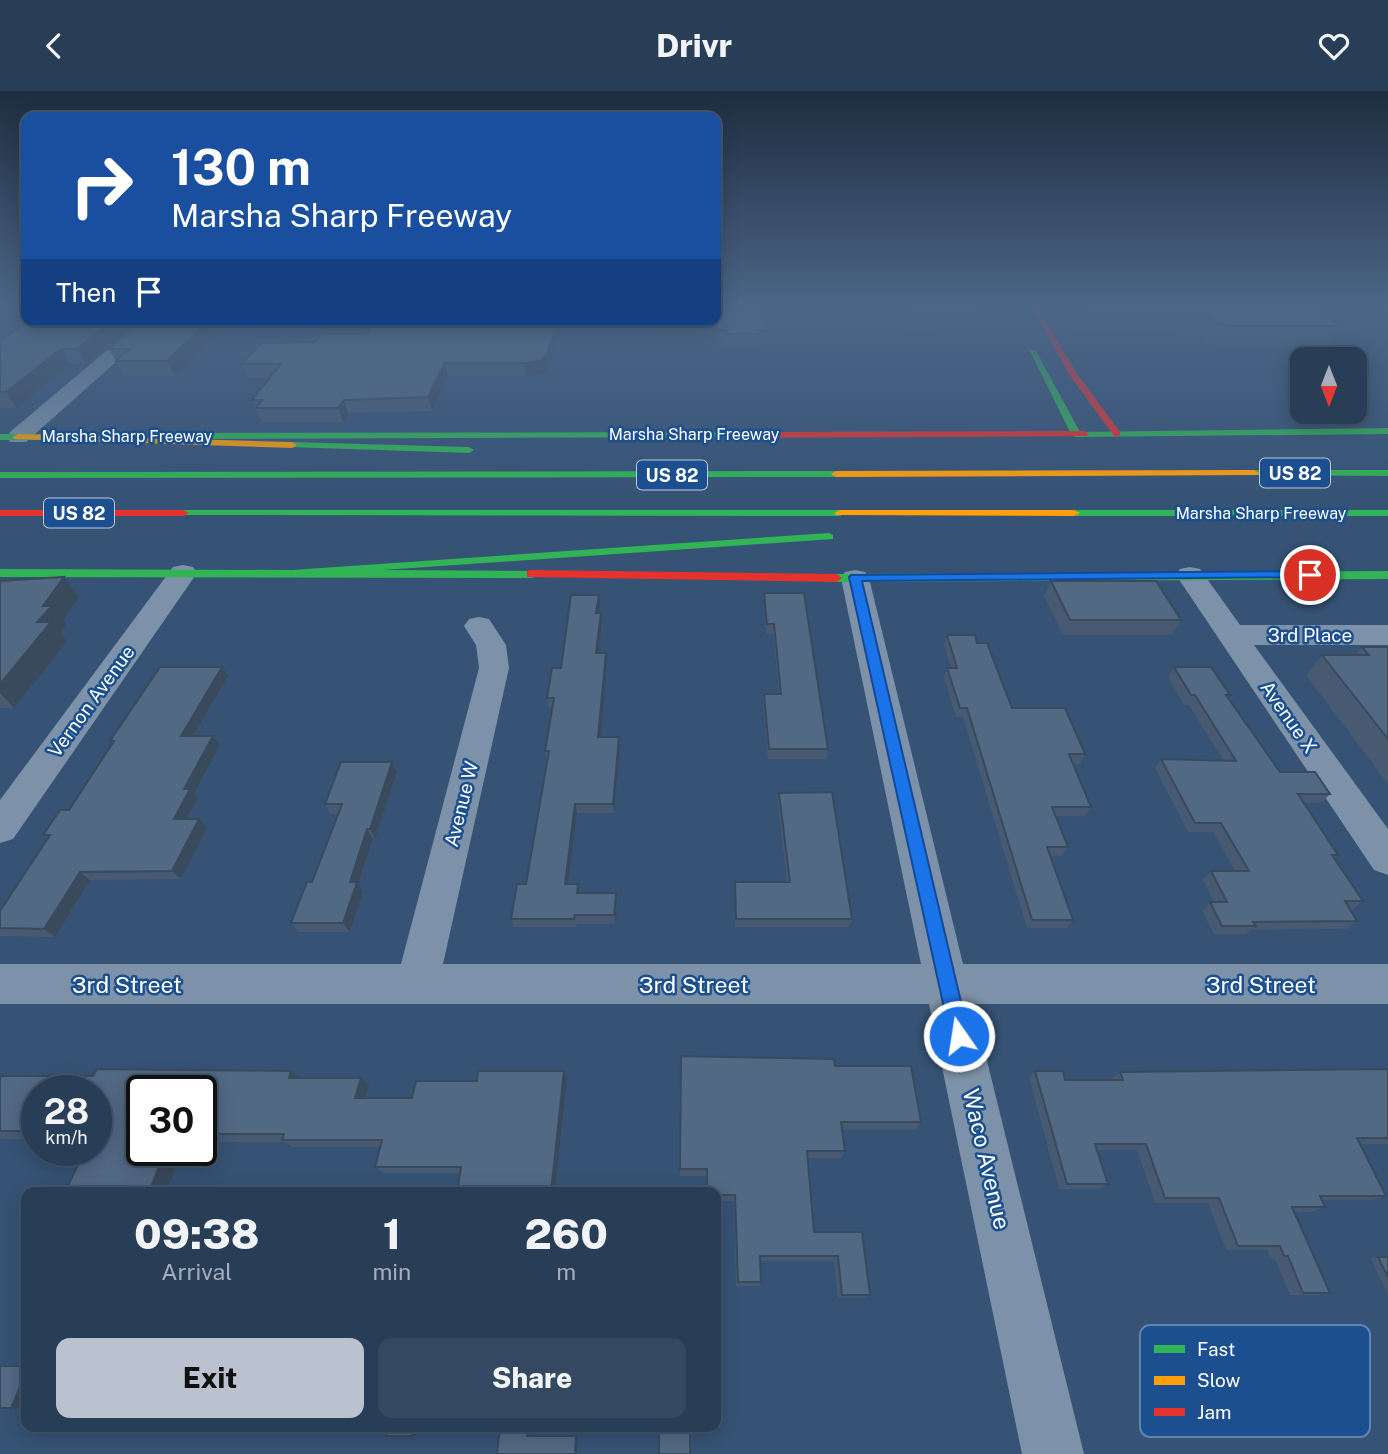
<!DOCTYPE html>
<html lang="en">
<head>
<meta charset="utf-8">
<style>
  :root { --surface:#283e57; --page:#344961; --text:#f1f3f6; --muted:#a5aeba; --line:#44576d; --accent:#b9c2ce }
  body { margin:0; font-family:"Public Sans",sans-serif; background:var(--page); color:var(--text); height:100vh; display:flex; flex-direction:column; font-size:26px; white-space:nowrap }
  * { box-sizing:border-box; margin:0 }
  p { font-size:23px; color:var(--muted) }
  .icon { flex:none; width:38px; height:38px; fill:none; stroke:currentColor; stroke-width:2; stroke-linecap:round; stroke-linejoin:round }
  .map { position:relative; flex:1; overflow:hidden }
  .details { position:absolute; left:21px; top:1096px; width:700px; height:245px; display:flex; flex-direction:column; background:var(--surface); border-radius:14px; box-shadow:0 4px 18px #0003,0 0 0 2px var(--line) }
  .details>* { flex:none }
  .hud { position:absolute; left:21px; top:21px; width:700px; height:214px; border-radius:14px; box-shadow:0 4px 18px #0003,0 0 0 2px var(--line); background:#1a4fa0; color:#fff; overflow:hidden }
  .needle { width:46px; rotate:180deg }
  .controls { position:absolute; left:1290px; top:256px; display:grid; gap:14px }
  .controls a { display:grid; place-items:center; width:77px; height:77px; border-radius:14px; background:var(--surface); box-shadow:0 4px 18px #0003,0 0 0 2px var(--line); font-size:35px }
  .speed { position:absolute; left:21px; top:984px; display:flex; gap:14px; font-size:35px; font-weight:700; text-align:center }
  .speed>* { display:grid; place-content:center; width:91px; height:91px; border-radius:50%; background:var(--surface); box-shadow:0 4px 18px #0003,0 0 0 2px var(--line); line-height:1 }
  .speed small { font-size:18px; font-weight:400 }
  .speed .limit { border:4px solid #111; border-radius:10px; background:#fff; color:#111 }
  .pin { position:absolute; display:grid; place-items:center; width:60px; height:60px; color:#fff; margin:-30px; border:4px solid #fff; border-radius:50%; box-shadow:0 2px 7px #0007 }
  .me { position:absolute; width:77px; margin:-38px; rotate:347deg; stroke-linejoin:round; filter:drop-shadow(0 0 5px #0008) }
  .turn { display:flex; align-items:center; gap:24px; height:147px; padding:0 35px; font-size:32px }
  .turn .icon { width:91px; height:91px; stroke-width:2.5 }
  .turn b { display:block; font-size:49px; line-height:60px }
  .then { display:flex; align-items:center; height:66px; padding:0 35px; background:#0003; gap:14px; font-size:26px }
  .eta { display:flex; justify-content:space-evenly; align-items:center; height:119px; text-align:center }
  .eta b { font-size:42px; font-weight:800; line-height:49px }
  .cta { display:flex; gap:14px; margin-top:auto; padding:14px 35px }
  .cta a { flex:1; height:80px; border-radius:14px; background:var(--accent); color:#111; font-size:28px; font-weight:800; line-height:80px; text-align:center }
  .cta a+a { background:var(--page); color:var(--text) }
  header { display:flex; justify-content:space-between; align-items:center; height:91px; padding:0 35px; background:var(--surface); font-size:32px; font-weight:800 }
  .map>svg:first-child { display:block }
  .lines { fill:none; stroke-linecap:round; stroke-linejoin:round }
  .street { fill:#7d92a8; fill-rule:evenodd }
  .fast { fill:#30b455; fill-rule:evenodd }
  .slow { fill:#ff9f0a; fill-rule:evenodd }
  .jam { fill:#e5322d; fill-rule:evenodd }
  .wall { fill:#475a72 }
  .shaded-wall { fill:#394a5c }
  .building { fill:#526984; stroke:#394a5c; stroke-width:2 }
  .route { fill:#1a73e8; stroke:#114b97; stroke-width:2 }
  .labels { text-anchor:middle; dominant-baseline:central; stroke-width:5; stroke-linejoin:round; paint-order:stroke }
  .far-street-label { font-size:16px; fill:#fff; stroke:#1b4f8f }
  .shield { fill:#1b4f8f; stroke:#bbcadd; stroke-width:2 }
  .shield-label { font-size:18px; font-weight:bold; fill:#fff }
  .street-label { font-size:19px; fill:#fff; stroke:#1b4f8f }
  .near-street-label { font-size:23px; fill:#fff; stroke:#1b4f8f }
  .key { fill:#1b4f8f; stroke:#5f84b1; stroke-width:2 }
  .key-label { font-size:19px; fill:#fff }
</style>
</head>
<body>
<header><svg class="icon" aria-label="back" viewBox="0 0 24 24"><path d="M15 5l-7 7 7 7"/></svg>Drivr<svg class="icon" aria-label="heart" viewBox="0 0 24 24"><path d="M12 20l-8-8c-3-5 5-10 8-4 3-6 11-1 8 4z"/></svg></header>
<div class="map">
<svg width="1388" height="1363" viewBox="0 0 1388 1363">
  <rect width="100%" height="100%" fill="#365274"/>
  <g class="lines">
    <path class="street" d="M143 229H163L26 351H10L7 346 10 341Z
      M183 474 193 476 197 482 13 748 0 752V709L173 476Z
      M1190 476 1200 478 1240 534H1388V554H1254L1388 738V784L1374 779 1176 484 1180 478Z
      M855 479 865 481 869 487 963 873H1388V913H973L1084 1363H1022L929 913H0V873H401L479 577 476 554 464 535 469 528 479 526 489 528 506 554 509 577 443 873H921L841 487 845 481Z"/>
    <path class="fast" d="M1029 258 1036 260 1080 341 1388 337V343L1076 346 1071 343Z
      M732 341 736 342V346L155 348 150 345 155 342Z
      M0 343H59L64 346 59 349H0Z
      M292 351 469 356 474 359 469 362 288 356 287 354Z
      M1254 379H1388V385L1250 384 1249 382Z
      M0 381 836 380 841 383 836 386 0 387Z
      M183 419H840L846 422 840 425 179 424 177 422Z
      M1388 419V425H1074L1068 422 1074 419Z
      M829 442 833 444V448L383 479 535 480V486L531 487 0 486V478L292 479Z
      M1388 480V488L836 491 830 487 836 483Z"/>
    <path class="slow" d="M18 343 292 351 297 354 292 357 14 348 13 346Z
      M1254 379 1259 382 1258 384 836 386 831 383 836 380Z
      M840 419H1074L1080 422 1074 425 836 424 834 422Z"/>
    <path class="jam" d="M1029 215H1037L1076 281 1120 341V345H1114L1068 282 1039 229Z
      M1084 340 1089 343 1087 345 732 347 727 344 732 341Z
      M0 419H183L189 422 183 425H0Z
      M531 479 836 483 842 487 836 491 527 486V480Z"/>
  </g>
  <path class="wall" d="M862 215H976L979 221 975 237 904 238 899 227H867Z
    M1057 215H1313L1340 235 1328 255H1226L1207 252 1199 244 1078 240Z
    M1369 215H1388V227Z
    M30 229H140L86 273H70L17 317H0V250Z
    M232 229 175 285H124L109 258Z
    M656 229H716L768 240 767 253H758V256H727L726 252H717L715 243H656Z
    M366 243 548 277 542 283 526 285H448L432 320 348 322 343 331H262L252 309 271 287H248L242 273 315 251Z
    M0 490 79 506 63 529 67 534 61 542 67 551 14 617H0Z
    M1051 490 1181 529 1172 544H1063L1044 505Z
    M764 502 828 658 826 668H768L763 613 764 603H779L773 543H766L764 512Z
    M599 504 600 513 599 522H601L602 531 598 562H606L607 571 600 646 620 655 614 722H577L568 793 580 802 617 810 616 833H577L576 836H514L511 828 526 793 547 668 545 660 553 616H548L547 607Z
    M947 544 977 552 1012 617 1085 663 1080 673H1073L1091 716 1085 725H1056L1068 756 1062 765H1050L1073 829 1067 837H1027L963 626H956L944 587 947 577H951L944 554Z
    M1362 556H1388V693L1306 584 1322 564H1355Z
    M1174 576 1230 604 1228 606 1280 681 1330 703 1321 712H1304L1338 764 1334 768 1363 810 1352 819H1350L1357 830 1346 838 1251 839 1246 843H1214L1202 820 1210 811H1214L1203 789 1211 780H1235L1213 741H1188L1155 677 1161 668 1223 669 1189 614H1184L1168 586Z
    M228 585 194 645H213L220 654 194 702 198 707 187 728 207 737 181 788 90 789 55 846 0 845V820L48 748 43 744 69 719 113 653 110 650Z
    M392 671 397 681 375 748H373L358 793 363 800 350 841H298L291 832 312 791 338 723H330L325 713Z
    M779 702 852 828 849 836H735V791H787L778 712Z
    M835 975 921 1031 915 1039H842L845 1060 841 1067H808L814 1141H862L870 1204 864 1207H838L834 1170H760L761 1191 759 1195H736L734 1110H716V1101L707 1085H680V1078Z
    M1388 978V1053H1359L1386 1105 1372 1109H1322L1325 1116 1312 1121H1294L1330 1202 1316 1204H1290L1275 1168H1271L1267 1159H1226L1208 1112H1155L1137 1059H1097L1108 1093 1099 1098H1059L1029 986 1035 980 1065 989H1113L1112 987 1120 981Z
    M291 980 300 987 369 995 366 1007H412L477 990 567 988 555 1101H457L460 1082H384L375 1076 380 1056H293L285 1051H201V999L96 1059V999H37V1048H0V985H93Z
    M1378 1166H1388V1203L1370 1167Z
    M1143 1309H1203L1213 1339H1152Z"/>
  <path class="shaded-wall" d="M114 229H140L86 273 77 258Z
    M210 229H232L175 285 167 270Z
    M559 229H565L548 277 542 283 526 285 524 272Z
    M61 258 70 273 17 317 6 301Z
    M445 272 448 285 432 320 428 306Z
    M344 309 348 322 343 331 338 317Z
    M64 486 79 506 63 529 67 534 61 542 67 551 14 617 0 602V593L37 531 43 515Z
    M599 504 600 513 598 531 596 522Z
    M601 522 602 531 597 571 596 562Z
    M606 562 607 571 600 655 598 646Z
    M222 576 228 585 188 654 181 645Z
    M213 645 220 654 194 702 198 707 182 737 174 728 184 698Z
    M619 646 620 655 614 722 613 713Z
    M392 671 397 681 375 748 370 738Z
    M575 713 577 722 567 801 565 793Z
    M199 728 207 737 181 788 172 780Z
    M367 738 373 748 358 793 363 800 350 841 343 832 350 791Z
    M80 781 90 789 55 846 44 838Z
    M616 802 617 810 616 833 614 824Z
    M291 980 301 988 289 987Z
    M564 980 567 988 555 1101H551Z
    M361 987 369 995 364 1015 355 1007Z
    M166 1059H183L166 1101H149Z
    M26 1282V1301L19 1317H11Z
    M414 1335H417L416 1345H412Z
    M576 1345H578L577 1363H575Z"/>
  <path class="building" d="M716 215H764L768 240H758L759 243H727V239H717L715 230H656V229H716Z
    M904 215H976L979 221 907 222Z
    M1080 215H1313L1340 235H1236L1217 232 1209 225 1085 221Z
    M30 229H114L77 258H61L6 301H0V250Z
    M142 229H210L167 270H116L129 258H109Z
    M375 229H559L546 264 540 270 524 272H445L428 306 344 309 338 317H256L262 309H252L281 273H242L262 252 315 251 322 243H366Z
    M64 486 43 515H52L37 531H51L0 593V490Z
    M1051 490H1156L1181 529H1070Z
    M764 502H804L828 658H769L764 603H781L774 533H767Z
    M571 504H599L596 522H601L596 562H606L598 646H619L613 713H575L565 793H578L577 802H616L614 824H575L574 828H511L517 793H526L549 660H545L554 607H547L552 577H561Z
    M947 544H975L977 552H987L1012 617H1065L1085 663H1069L1091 716H1052L1068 756H1047L1073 829H1032L967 617H960L947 577H957Z
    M1362 556H1388V648L1322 564H1369Z
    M160 576H222L181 645H213L184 698H190L174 728H199L172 780 80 781 44 838 0 837V820L50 744H43L60 719H69L114 650H110Z
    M1174 576H1211L1230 604H1226L1280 681H1315L1330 703H1298L1338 764H1332L1363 810H1345L1357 830 1253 831 1256 835H1222L1210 811H1227L1211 780H1249L1221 732H1195L1161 668 1236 670 1195 604H1191Z
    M341 671H392L370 738H367L350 791H357L343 832H291L307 791H312L342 713H325Z
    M832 701 852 828H736L735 791H790L779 702Z
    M681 965 834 968 835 975H911L921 1031H841L845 1060H807L814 1141H862L870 1204H842L838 1165H760L761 1191H738L735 1104H716V1101H707V1078H680Z
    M97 978 291 980 289 987H361L355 1007H412L416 990H477L478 980H564L551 1101H457L461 1076H375L382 1049H282L284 1043H201V999H142V1059H166L149 1101H65L85 1059H96V999H37V1040H0V985H93Z
    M1388 978V1047H1357L1386 1105H1320L1325 1116H1292L1330 1202H1303L1288 1165H1284L1280 1155H1238L1219 1107H1165L1146 1053H1095L1108 1093H1067L1035 980H1063L1065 989H1123L1120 981Z
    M1378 1166H1388V1186Z
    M0 1275H26V1282L11 1317H0Z
    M388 1335H414L412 1345H386Z
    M500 1335H528L527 1345H576L575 1363H497Z
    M659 1335H690V1363H659Z"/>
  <linearGradient id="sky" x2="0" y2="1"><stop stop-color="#1e2d40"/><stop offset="0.53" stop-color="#4c6688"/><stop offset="1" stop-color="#4c6688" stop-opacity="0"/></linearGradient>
  <rect width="1388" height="406" fill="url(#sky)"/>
  <path class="route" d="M1310 480 1316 484 1314 486 862 490 969 945 966 953 959 956 952 953 849 486 851 484Z"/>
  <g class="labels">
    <g class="far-street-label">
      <text x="694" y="343">Marsha Sharp Freeway</text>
      <text x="127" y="345">Marsha Sharp Freeway</text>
      <text x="1261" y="422">Marsha Sharp Freeway</text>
    </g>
    <g class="shield">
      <rect x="1260" y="367.5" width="70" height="29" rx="5"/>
      <rect x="637" y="369.5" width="70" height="29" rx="5"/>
      <rect x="44" y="407.5" width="70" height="29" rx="5"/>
    </g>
    <g class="shield-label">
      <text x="1295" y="382">US 82</text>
      <text x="672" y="384">US 82</text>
      <text x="79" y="422">US 82</text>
    </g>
    <g class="street-label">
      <text x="1310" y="544">3rd Place</text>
      <text transform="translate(91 610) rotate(-54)">Vernon Avenue</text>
      <text transform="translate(1289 626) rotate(55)">Avenue X</text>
      <text transform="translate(461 713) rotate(-76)">Avenue W</text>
    </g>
    <g class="near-street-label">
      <text x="127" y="893">3rd Street</text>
      <text x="694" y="893">3rd Street</text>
      <text x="1261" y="893">3rd Street</text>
      <text transform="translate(987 1068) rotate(77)">Waco Avenue</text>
    </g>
  </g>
  <rect x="1140" y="1234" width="230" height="112" rx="10" class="key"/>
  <rect x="1154" y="1254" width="31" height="8" fill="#30b455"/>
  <rect x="1154" y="1285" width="31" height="9" fill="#ff9f0a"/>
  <rect x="1154" y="1317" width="31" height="8" fill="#e5322d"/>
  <g class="key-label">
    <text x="1197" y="1265">Fast</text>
    <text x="1197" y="1296">Slow</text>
    <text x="1197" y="1328">Jam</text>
  </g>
</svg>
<div class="controls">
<a><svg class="needle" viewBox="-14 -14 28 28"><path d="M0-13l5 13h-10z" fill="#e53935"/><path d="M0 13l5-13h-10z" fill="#a5aeba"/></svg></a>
</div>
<div class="speed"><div>28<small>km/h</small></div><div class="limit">30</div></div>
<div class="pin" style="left:1310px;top:484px;background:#d93025"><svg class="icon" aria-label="arrive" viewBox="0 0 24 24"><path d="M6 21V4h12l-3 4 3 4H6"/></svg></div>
<svg class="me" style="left:959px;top:945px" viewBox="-20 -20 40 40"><circle r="17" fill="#1a73e8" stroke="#fff" stroke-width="3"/><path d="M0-11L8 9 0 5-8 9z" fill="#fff"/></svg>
<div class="hud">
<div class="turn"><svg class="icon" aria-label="right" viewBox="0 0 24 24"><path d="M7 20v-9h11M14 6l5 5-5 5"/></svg><div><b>130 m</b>Marsha Sharp Freeway</div></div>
<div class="then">Then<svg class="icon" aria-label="arrive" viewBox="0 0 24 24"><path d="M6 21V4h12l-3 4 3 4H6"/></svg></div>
</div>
<section class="details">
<div class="eta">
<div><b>09:38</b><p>Arrival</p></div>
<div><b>1</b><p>min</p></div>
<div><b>260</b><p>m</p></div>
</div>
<div class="cta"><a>Exit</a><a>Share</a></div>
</section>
</div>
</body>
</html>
